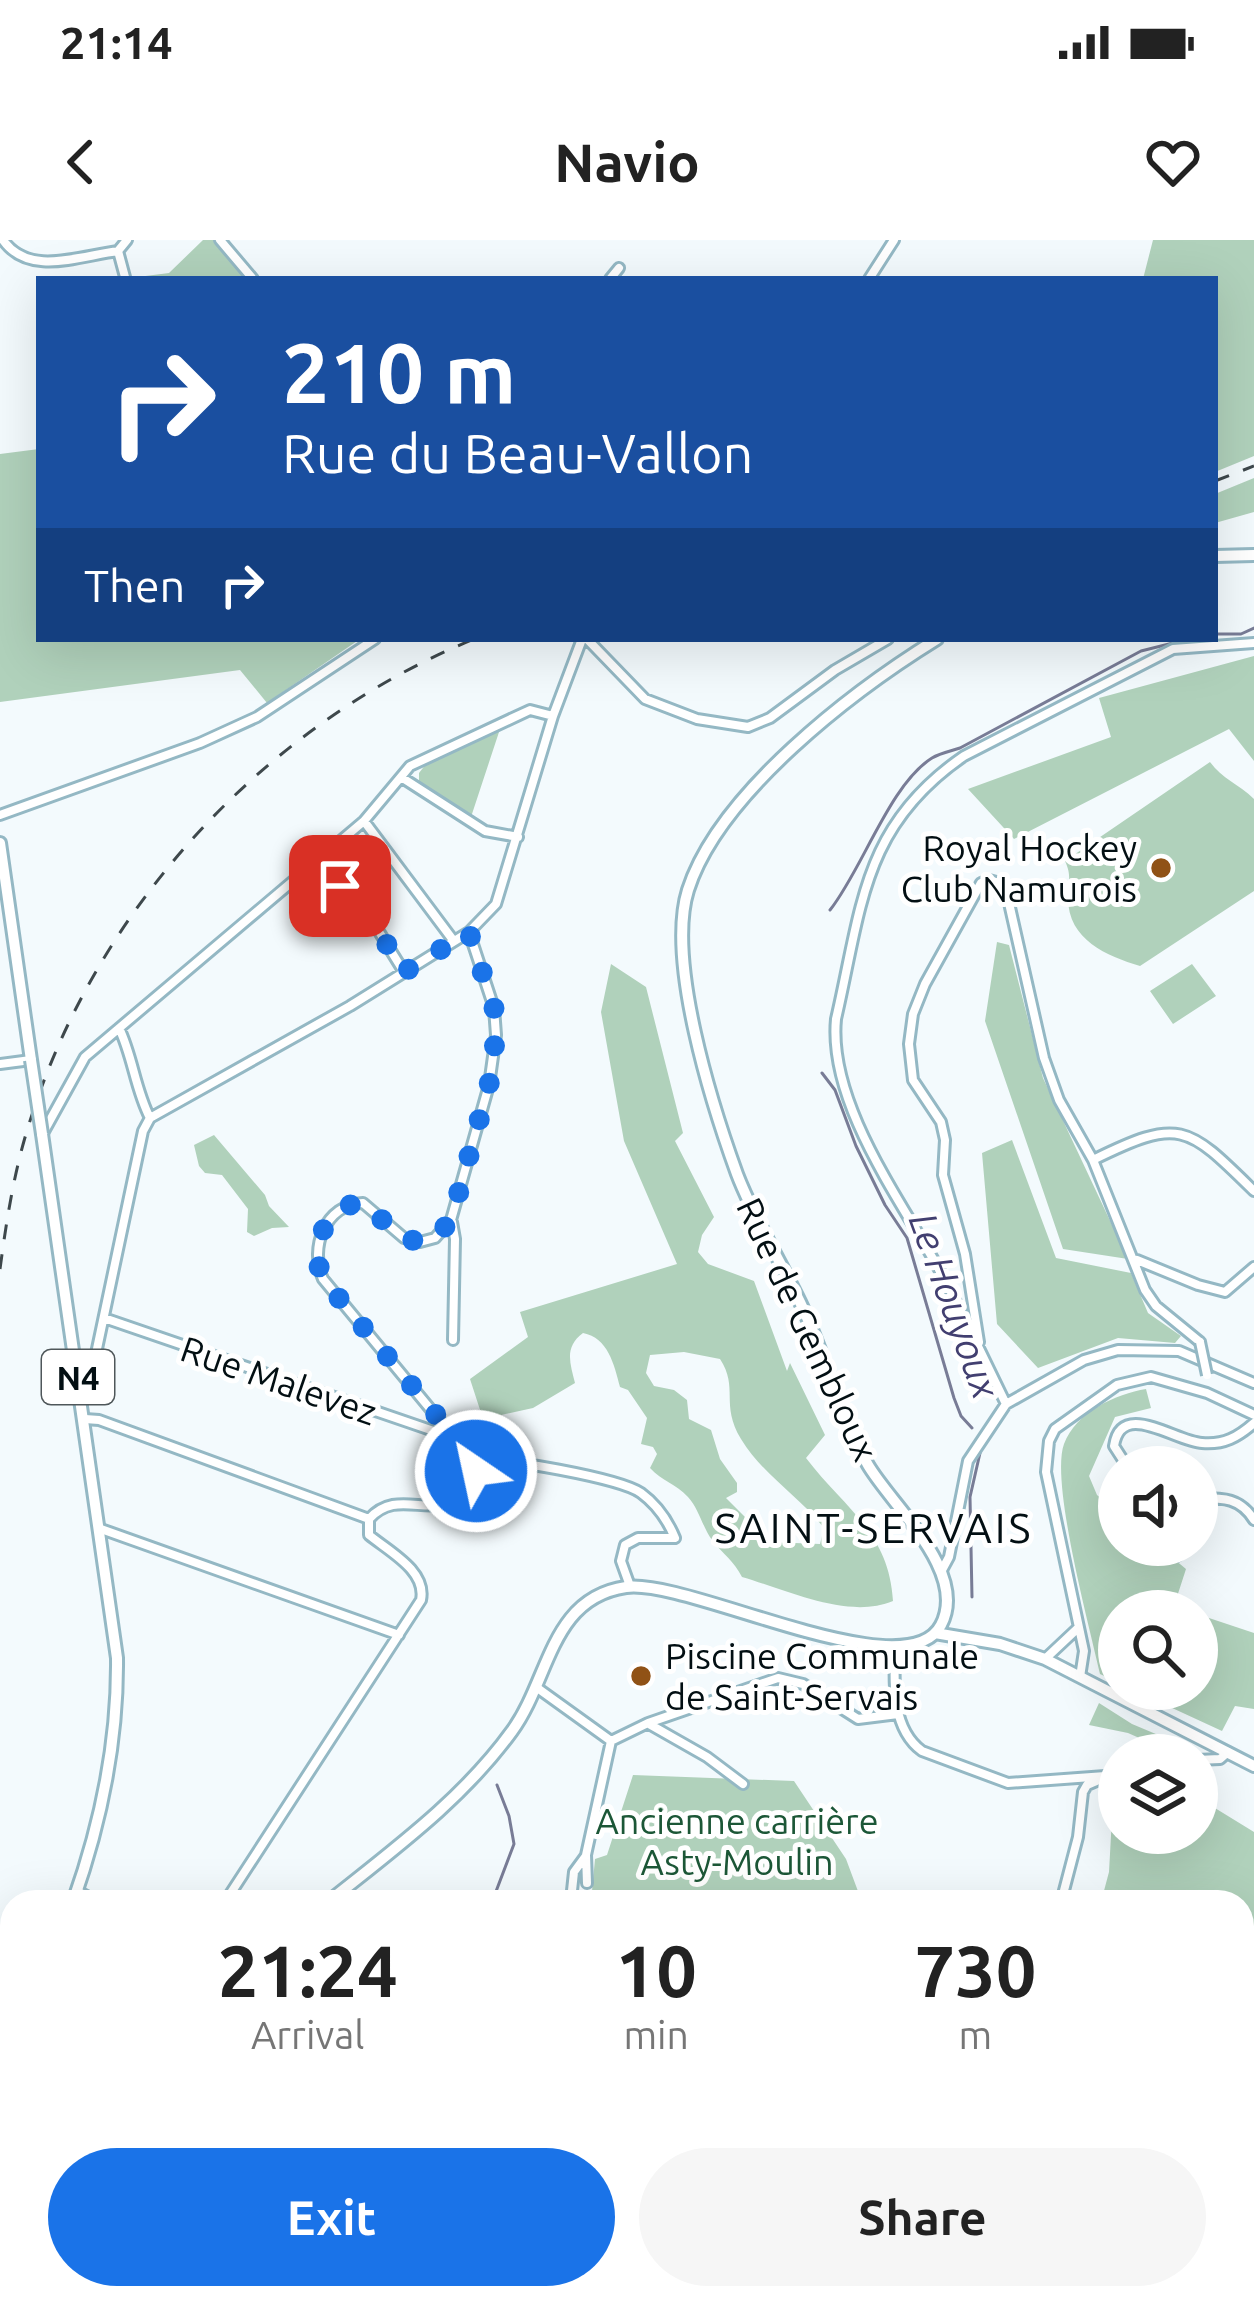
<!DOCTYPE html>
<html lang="en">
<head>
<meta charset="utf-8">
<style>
  :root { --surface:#fff; --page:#f6f6f6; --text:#222; --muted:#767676; --accent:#1a73e8 }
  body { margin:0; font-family:Ubuntu,sans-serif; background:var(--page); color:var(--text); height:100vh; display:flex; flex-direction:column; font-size:45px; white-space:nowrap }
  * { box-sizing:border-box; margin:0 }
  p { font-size:39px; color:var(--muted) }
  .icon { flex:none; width:66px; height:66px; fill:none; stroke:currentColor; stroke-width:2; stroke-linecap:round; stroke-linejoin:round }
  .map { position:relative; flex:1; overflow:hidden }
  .side { position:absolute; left:0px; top:1650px; width:1254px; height:420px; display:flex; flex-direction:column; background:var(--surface); border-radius:36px 36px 0 0; box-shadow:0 12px 48px #0002 }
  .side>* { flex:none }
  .guide { position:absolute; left:36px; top:36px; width:1182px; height:366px; border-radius:0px; box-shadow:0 12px 48px #0002; background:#1a4fa0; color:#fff; overflow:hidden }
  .controls { position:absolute; left:1098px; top:1206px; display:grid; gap:24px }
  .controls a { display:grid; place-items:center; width:120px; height:120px; border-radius:50%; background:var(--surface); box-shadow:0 12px 48px #0002; font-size:60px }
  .pin { position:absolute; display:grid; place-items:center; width:102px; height:102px; color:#fff; margin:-51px; border-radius:24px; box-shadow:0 6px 18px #0006 }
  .me { position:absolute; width:132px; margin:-66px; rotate:326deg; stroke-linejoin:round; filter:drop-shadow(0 0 9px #0008) }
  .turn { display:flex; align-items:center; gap:42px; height:252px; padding:0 48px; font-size:54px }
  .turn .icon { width:156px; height:156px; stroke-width:2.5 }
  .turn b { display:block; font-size:84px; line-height:102px }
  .then { display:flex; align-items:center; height:114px; padding:0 48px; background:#0003; gap:24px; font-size:45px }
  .eta { display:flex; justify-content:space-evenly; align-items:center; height:204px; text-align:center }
  .eta b { font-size:72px; font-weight:700; line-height:84px }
  .action { display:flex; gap:24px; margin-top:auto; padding:24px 48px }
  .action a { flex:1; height:138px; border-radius:72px; background:var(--accent); color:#fff; font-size:48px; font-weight:700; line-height:138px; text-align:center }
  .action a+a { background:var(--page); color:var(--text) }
  .status { display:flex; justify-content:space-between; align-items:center; height:84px; padding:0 60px; background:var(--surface); direction:ltr }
  .status svg { height:33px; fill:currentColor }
  header { display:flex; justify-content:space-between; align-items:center; height:156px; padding:0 48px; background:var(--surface); font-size:54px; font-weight:700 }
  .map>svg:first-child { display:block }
  .green { fill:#b0d1bb; fill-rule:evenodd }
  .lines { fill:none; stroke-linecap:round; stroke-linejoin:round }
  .stream { stroke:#787c96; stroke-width:3 }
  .street-casing { stroke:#94b8c4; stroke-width:14 }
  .secondary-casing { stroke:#94b8c4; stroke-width:16 }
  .primary-casing { stroke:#94b8c4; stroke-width:16 }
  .street { stroke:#fff; stroke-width:8 }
  .secondary { stroke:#fff; stroke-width:10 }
  .primary { stroke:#fff; stroke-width:10 }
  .rail { stroke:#3e484c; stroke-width:3; stroke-dasharray:15 15; stroke-linecap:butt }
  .street-bridge-casing { stroke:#94b8c4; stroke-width:14; stroke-linecap:butt }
  .primary-bridge-casing { stroke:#94b8c4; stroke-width:16; stroke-linecap:butt }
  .street-bridge { stroke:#fff; stroke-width:8 }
  .primary-bridge { stroke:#fff; stroke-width:10 }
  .route { stroke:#1a73e8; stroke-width:21; stroke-dasharray:0 37.8 }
  .poi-dot { fill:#905216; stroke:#fff; stroke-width:4.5 }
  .labels { text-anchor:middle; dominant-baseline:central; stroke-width:10; stroke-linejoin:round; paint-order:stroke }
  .shield { fill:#fff; stroke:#4f575a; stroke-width:3 }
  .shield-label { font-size:33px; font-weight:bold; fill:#030f13 }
  .poi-label { font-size:36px; fill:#030f13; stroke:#fff; text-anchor:end }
  .street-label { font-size:36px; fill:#030f13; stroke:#fff }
  .park-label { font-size:36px; fill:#1c5737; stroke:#fff }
  .water-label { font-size:39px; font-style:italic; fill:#423f70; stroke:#fff }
  .quarter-label { font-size:42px; letter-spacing:3px; fill:#030f13; stroke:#fff }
</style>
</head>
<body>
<div class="status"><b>21:14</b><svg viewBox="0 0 49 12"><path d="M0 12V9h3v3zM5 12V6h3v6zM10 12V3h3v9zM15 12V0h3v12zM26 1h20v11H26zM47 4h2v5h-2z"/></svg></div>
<header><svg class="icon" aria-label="back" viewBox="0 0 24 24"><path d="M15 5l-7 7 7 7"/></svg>Navio<svg class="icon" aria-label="heart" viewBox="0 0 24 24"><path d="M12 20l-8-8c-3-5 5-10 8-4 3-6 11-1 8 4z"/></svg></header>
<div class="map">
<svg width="1254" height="2070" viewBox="0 0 1254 2070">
  <rect width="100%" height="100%" fill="#f3fafd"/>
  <path class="green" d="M203 0H214L246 39H122L169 33Z
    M1153 0H1254V216L1215 232V39H1143Z
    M39 209V399H360L267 463 240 430 0 462V214Z
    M1254 238V272L1215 283V254Z
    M1254 416V521L1229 489 1014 599 968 549 1111 497 1099 458Z
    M500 489 471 577 419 542V533L426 524Z
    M1210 522C1222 539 1239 544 1254 559V651L1140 726C1107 716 1068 700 1068 658 1068 642 1072 636 1065 621Z
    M997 702 1009 705 1043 838 1128 1019 1063 1009 985 781Z
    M611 724 646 747 683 893 675 901 714 977 702 995 698 1012 708 1024 754 1041 787 1131 790 1123 825 1195 806 1218C844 1268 889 1292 893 1361 848 1380 787 1350 742 1337 734 1321 723 1314 712 1300 702 1286 699 1269 688 1257 676 1244 662 1241 650 1228L657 1214 653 1207 641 1204 647 1178 628 1150 620 1147C614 1124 608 1098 583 1093 564 1107 570 1123 575 1143L533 1168 483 1179 470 1139 528 1097 520 1072 677 1024 624 901 601 772ZM684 1112 720 1119C739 1148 720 1164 741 1199 763 1235 798 1255 824 1288L820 1304 770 1302 726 1258 737 1252V1243L720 1219 711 1190 689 1179 687 1160 674 1150 654 1146 646 1133 650 1115Z
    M1192 724 1216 756 1173 784 1150 751Z
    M214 895 265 955 269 966 289 987 272 988 254 996 247 992 248 969 222 935 205 933 199 926 194 905Z
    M1012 900 1056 1018 1131 1033 1148 1073 1181 1096 1175 1103 1118 1098 1038 1128 997 1084 982 913Z
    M1146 1149 1151 1168 1115 1177 1089 1236 1097 1255 1119 1273V1305H1157L1186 1329 1174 1366 1187 1371H1119V1443L1100 1434C1090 1388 1050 1242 1064 1204 1076 1172 1116 1154 1146 1149Z
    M1197 1374 1254 1393V1469L1235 1466 1222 1491 1131 1449H1197Z
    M1099 1463 1132 1484 1182 1505 1178 1515 1128 1493 1089 1485Z
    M633 1535 794 1541 846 1619 862 1662H591L595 1619 607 1615Z
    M1114 1541H1119V1593H1197V1557L1254 1592V1700L1242 1696V1662H1101L1109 1632Z
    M548 2058H937L938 2070H550Z"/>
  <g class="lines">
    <path class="stream" d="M1215 394H1241L1254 388
      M830 670C862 630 890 544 932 518 940 513 951 511 960 508L1141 411 1189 399
      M822 833 835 850 856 906 885 965 907 998 954 1158 961 1176 972 1188
      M972 1357 970 1257 980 1213
      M492 1662 514 1604 509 1576 497 1545"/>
    <defs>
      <path id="street" d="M3 0C29 37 79 16 118 11L127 0
        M220 0 253 39
        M118 11 125 37
        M610 39 619 28
        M869 39 894 0
        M587 399 645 459 697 479 748 487 770 478 835 430 888 399
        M401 537 485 591 518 597
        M0 575 200 503 257 477 375 399
        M364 581 453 700
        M314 624 365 669 404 732
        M1022 651 1009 663 1044 818 1059 860 1093 920 1145 1050 1156 1066 1200 1102
        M119 788C133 817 135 849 150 878
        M0 824 31 820
        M43 893 85 817 364 581 410 526 530 470 553 476
        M1093 920C1180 877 1187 885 1254 951
        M452 982 455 999 453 1100
        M1137 1020 1198 1045 1225 1052 1254 1027
        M104 1078 454 1198
        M979 1102 965 1014 943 935 945 900 941 882 913 840 909 804 913 774 925 744 981 643 989 640 1000 643 1009 663
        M79 1142 87 1140 94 1123 143 891 150 878 350 766 469 692
        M1006 1164C984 1119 963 1074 940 1031 900 959 828 863 836 779 862 667 862 586 964 516L1173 409 1254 403
        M85 1179 99 1180 369 1279
        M473 1219C499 1217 620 1238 641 1253 656 1264 668 1281 675 1298H638L625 1305 621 1321 630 1346
        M1135 1227 1123 1220 1114 1206C1121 1159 1176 1202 1202 1203 1224 1205 1238 1197 1254 1183
        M1197 1258C1222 1258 1240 1257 1254 1280
        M369 1279C402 1242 442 1292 474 1241V1222L323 1039C309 1008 325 964 363 963L404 998 420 1002 435 998 451 980 489 845 496 795 494 768 469 692 496 664 553 476 582 399
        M1197 1283 1214 1259
        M101 1289 399 1395
        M1177 1316 1182 1305
        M942 1330 949 1317 968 1221 1006 1164 1084 1120 1118 1110 1179 1111 1254 1143
        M895 1408C894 1443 891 1488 922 1511L1008 1543 1119 1535
        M1045 1419 1078 1388
        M1080 1437 1084 1411 1046 1232 1049 1201 1055 1189 1117 1145 1151 1137 1207 1153 1254 1175
        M536 1447 611 1501
        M649 1484 707 1517 743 1544
        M611 1501 648 1483 778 1438 803 1444 858 1479 898 1474
        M1197 1520 1220 1519 1228 1512
        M587 1643 586 1615 611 1501
        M77 1651 98 1662
        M571 1660 574 1632 585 1617
        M225 1662 421 1360C427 1331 390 1312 369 1295V1279
        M589 1662 590 1659
        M1061 1662 1078 1597 1083 1552 1087 1545 1108 1536
        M295 2058 338 2070
        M1223 2058 1234 2070
        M198 2070 200 2058
        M379 2070V2058
        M468 2070 469 2058
        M536 2070 537 2058
        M1053 2070 1061 2058"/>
      <path id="secondary" d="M1215 316 1254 315
        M935 1393 1000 1404 1045 1419 1254 1526
        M328 1662C393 1610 463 1559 512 1491 550 1439 550 1358 626 1347 688 1338 906 1452 941 1385 969 1332 892 1266 868 1225 837 1171 825 1111 797 1056 777 1015 753 976 737 934 712 865 666 720 688 650 719 553 853 451 937 399
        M0 1988 12 1974"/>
      <path id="primary" d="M0 603 31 820
        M42 894 117 1418C118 1503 101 1583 73 1662
        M0 1865 12 1831"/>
    </defs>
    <use href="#street" class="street-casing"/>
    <use href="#secondary" class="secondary-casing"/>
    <use href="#primary" class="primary-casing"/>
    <use href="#street" class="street"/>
    <use href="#secondary" class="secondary"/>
    <use href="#primary" class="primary"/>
    <path class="rail" d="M1215 241 1254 226
      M0 1029C6 984 13 938 26 894 91 673 262 486 474 399"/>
    <defs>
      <path id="street-bridge" d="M1200 1102 1207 1135"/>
      <path id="primary-bridge" d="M31 820 42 894"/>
    </defs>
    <use href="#street-bridge" class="street-bridge-casing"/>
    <use href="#primary-bridge" class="primary-bridge-casing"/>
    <use href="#street-bridge" class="street-bridge"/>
    <use href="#primary-bridge" class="primary-bridge"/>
  </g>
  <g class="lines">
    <path class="route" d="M340 646 365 669 404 732 469 692 494 768 496 795 489 845 451 980 435 998 420 1002 404 998 362 963C325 964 309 1008 323 1039L467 1212 476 1231"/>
  </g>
  <g class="poi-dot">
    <circle cx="1161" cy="628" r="12"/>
    <circle cx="641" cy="1436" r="12"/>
  </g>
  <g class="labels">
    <rect class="shield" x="42" y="1110" width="72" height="54" rx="9"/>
    <g class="shield-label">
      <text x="78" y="1137">N4</text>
    </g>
    <g class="poi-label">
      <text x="1137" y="607">Royal Hockey<tspan x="1137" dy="41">Club Namurois</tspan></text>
      <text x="665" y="1415" text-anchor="start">Piscine Communale<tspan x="665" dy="41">de Saint-Servais</tspan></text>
    </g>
    <g class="street-label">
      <text transform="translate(808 1089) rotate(65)">Rue de Gembloux</text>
      <text transform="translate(279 1140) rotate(19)">Rue Malevez</text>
    </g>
    <g class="park-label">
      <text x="737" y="1580">Ancienne carrière<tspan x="737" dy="41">Asty-Moulin</tspan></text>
    </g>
    <g class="water-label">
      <text transform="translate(955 1065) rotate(70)">Le Houyoux</text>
    </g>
    <g class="quarter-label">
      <text x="874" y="1287">SAINT-SERVAIS</text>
    </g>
  </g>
</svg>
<div class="controls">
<a><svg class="icon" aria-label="sound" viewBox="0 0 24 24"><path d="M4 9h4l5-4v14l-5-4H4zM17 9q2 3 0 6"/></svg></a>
<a><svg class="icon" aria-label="search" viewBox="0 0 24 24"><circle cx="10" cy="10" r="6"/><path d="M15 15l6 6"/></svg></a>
<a><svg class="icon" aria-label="layers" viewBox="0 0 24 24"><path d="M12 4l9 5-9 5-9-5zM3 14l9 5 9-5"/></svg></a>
</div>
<div class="pin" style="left:340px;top:646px;background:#d93025"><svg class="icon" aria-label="arrive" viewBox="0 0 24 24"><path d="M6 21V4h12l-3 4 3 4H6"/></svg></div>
<svg class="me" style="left:476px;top:1231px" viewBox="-20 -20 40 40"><circle r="17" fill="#1a73e8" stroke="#fff" stroke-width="3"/><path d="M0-11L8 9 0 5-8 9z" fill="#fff"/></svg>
<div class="guide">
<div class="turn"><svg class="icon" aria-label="right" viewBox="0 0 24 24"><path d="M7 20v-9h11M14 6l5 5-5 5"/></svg><div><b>210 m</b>Rue du Beau-Vallon</div></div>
<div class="then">Then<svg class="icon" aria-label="right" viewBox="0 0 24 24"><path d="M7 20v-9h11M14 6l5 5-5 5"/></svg></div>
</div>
<section class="side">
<div class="eta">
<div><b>21:24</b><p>Arrival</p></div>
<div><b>10</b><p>min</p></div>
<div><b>730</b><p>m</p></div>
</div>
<div class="action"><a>Exit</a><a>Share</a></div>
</section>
</div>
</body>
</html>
